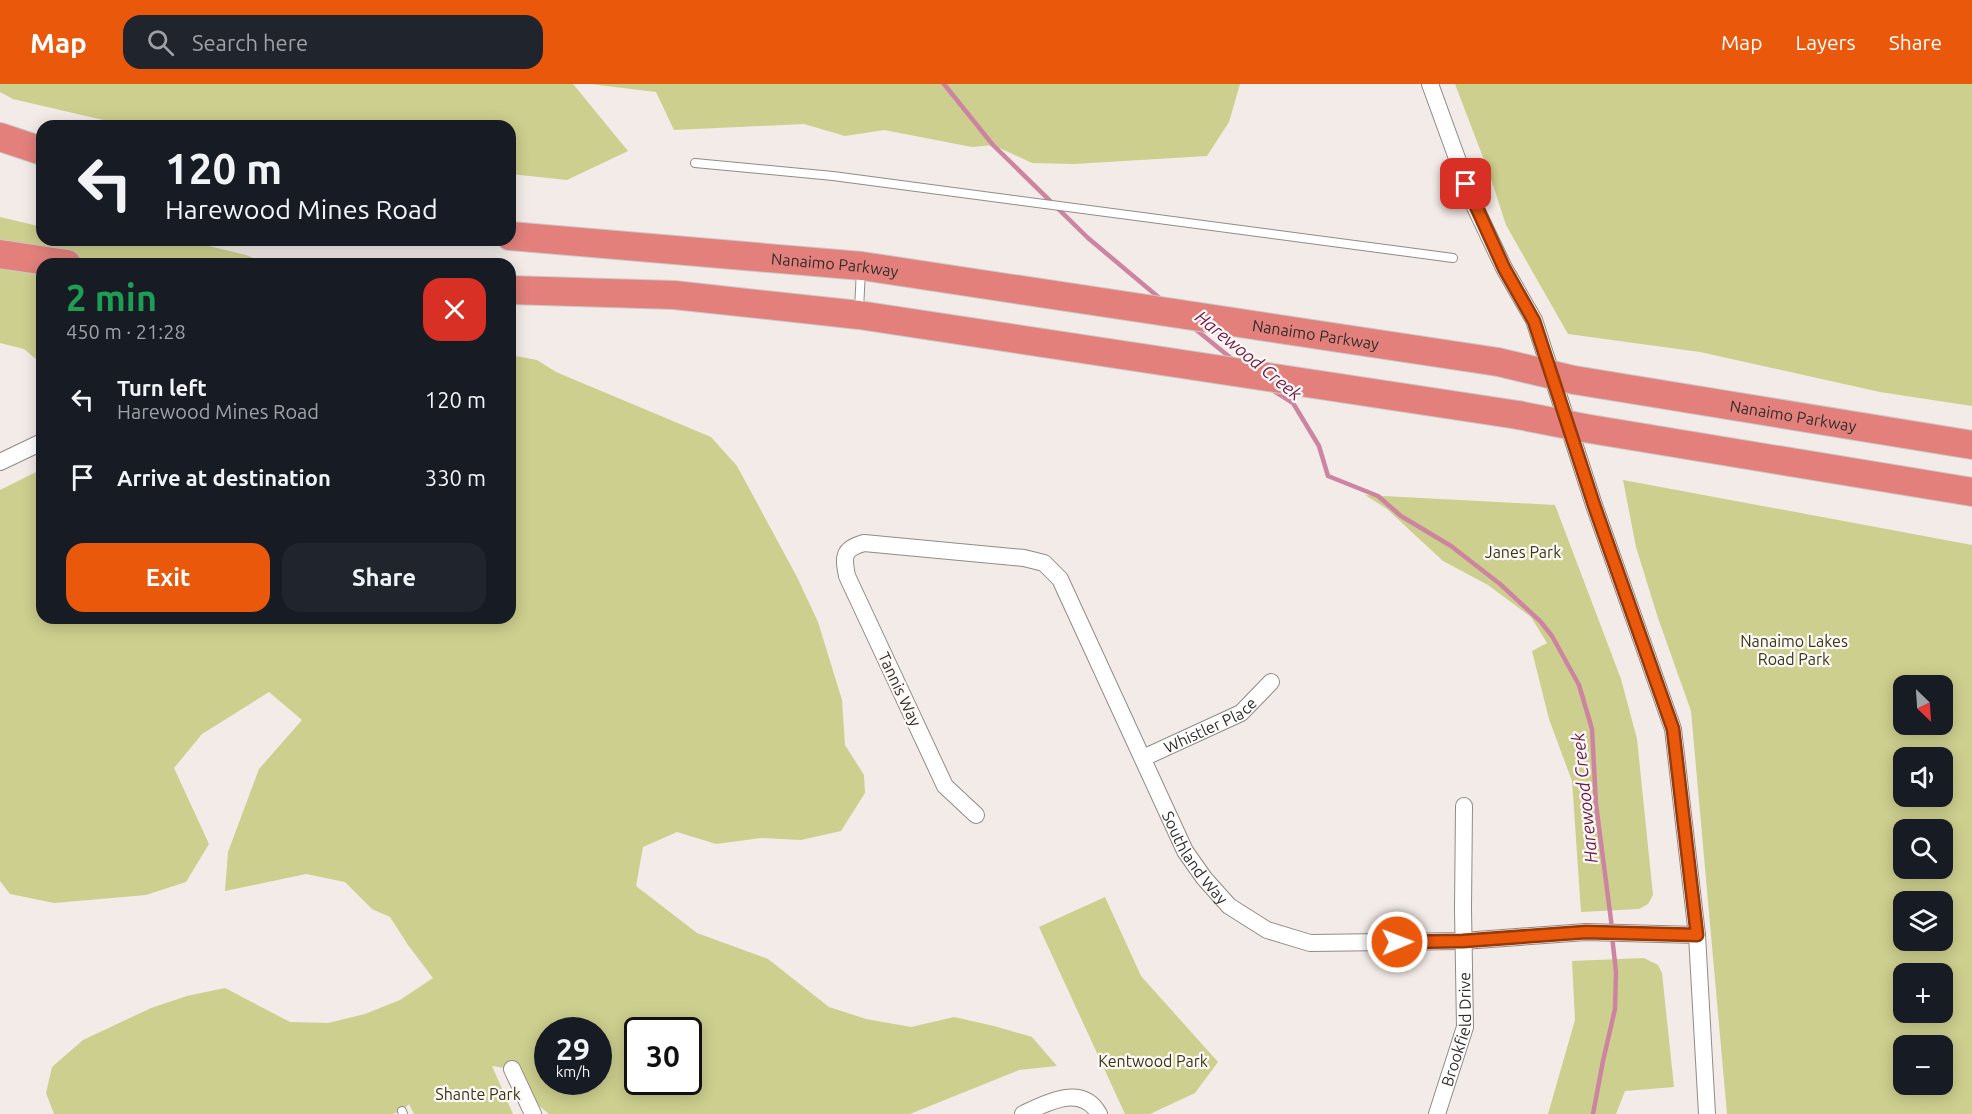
<!DOCTYPE html>
<html lang="en">
<head>
<meta charset="utf-8">
<style>
  :root { --surface:#171b24; --page:#20242c; --text:#f1f3f6; --muted:#9ea1a6; --accent:#ea580c }
  body { margin:0; font-family:Ubuntu,sans-serif; background:var(--page); color:var(--text); height:100vh; display:flex; flex-direction:column; font-size:22px; white-space:nowrap }
  * { box-sizing:border-box; margin:0 }
  p { font-size:20px; color:var(--muted) }
  .icon { flex:none; width:33px; height:33px; fill:none; stroke:currentColor; stroke-width:2; stroke-linecap:round; stroke-linejoin:round }
  .map { position:relative; flex:1; overflow:hidden }
  .details { position:absolute; left:36px; top:174px; width:480px; height:366px; display:flex; flex-direction:column; background:var(--surface); border-radius:18px; box-shadow:0 3px 15px #0003 }
  .details>* { flex:none }
  .guide { position:absolute; left:36px; top:36px; width:480px; height:126px; border-radius:18px; box-shadow:0 3px 15px #0003; background:#171b24; color:var(--text); overflow:hidden }
  .needle { width:39px; rotate:155deg }
  .buttons { position:absolute; left:1893px; top:591px; display:grid; gap:12px }
  .buttons a { display:grid; place-items:center; width:60px; height:60px; border-radius:12px; background:var(--surface); box-shadow:0 3px 15px #0003; font-size:30px }
  .speed { position:absolute; left:534px; top:933px; display:flex; gap:12px; font-size:30px; font-weight:700; text-align:center }
  .speed>* { display:grid; place-content:center; width:78px; height:78px; border-radius:50%; background:var(--surface); box-shadow:0 3px 15px #0003; line-height:1 }
  .speed small { font-size:15px; font-weight:400 }
  .speed .limit { border:3px solid #111; border-radius:9px; background:#fff; color:#111 }
  .pin { position:absolute; display:grid; place-items:center; width:51px; height:51px; color:#fff; margin:-26px; border-radius:12px; box-shadow:0 3px 9px #0006 }
  .me { position:absolute; width:66px; margin:-33px; rotate:89deg; stroke-linejoin:round; filter:drop-shadow(0 0 4px #0008) }
  .turn { display:flex; align-items:center; gap:21px; height:126px; padding:0 30px; font-size:27px }
  .turn .icon { width:78px; height:78px; stroke-width:2.5 }
  .turn b { display:block; font-size:42px; line-height:51px }
  .round { display:grid; place-items:center; flex:none; width:63px; height:63px; border-radius:18px; background:var(--page) }
  .overview { display:flex; align-items:center; justify-content:space-between; height:102px; padding:0 30px }
  h1 { font-size:36px; font-weight:700; line-height:45px; color:#1e9e55 }
  .action { display:flex; gap:12px; margin-top:auto; padding:12px 30px }
  .action a { flex:1; height:69px; border-radius:18px; background:var(--accent); color:#fff; font-size:24px; font-weight:700; line-height:69px; text-align:center }
  .action a+a { background:var(--page); color:var(--text) }
  ul { padding:0; list-style:none }
  li { display:flex; align-items:center; gap:18px; height:78px; padding:0 30px }
  li div { flex:1 }
  li b { display:block; font-size:22px }
  li em { font-style:normal }
  header { display:flex; align-items:center; gap:36px; box-sizing:border-box; height:84px; padding:0 30px; background:var(--accent); color:#fff }
  header strong { font-size:28px }
  nav { display:flex; gap:33px; margin-inline-start:auto; font-size:21px }
  .search { width:420px; height:54px; background:var(--page); display:flex; align-items:center; gap:15px; box-sizing:border-box; padding:0 21px; border-radius:18px; color:var(--muted); font-size:22px }
  .map>svg:first-child { display:block }
  .green { fill:#cdcf8e; fill-rule:evenodd }
  .lines { fill:none; stroke-linecap:round; stroke-linejoin:round }
  .stream { stroke:#cd84a1; stroke-width:4.5 }
  .lane-casing { stroke:#918b88; stroke-width:10 }
  .street-casing { stroke:#918b88; stroke-width:18 }
  .highway-casing { stroke:#c9c9c8; stroke-width:30 }
  .lane { stroke:#fff; stroke-width:8 }
  .street { stroke:#fff; stroke-width:16 }
  .highway { stroke:#e3807c; stroke-width:28 }
  .highway-bridge-casing { stroke:#c9c9c8; stroke-width:30; stroke-linecap:butt }
  .highway-bridge { stroke:#e3807c; stroke-width:28 }
  .route-casing { stroke:#983908; stroke-width:15 }
  .route { stroke:#ea580c; stroke-width:10 }
  .labels { text-anchor:middle; dominant-baseline:central; stroke-width:4.5; stroke-linejoin:round; paint-order:stroke }
  .street-label { font-size:16px; fill:#302e2c; stroke:#fef9f6 }
  .park-label { font-size:16px; fill:#373716; stroke:#fef9f6 }
  .water-label { font-size:18px; font-style:italic; fill:#711a46; stroke:#fef9f6 }
</style>
</head>
<body>
<header>
<strong>Map</strong>
<div class="search"><svg class="icon" aria-label="search" viewBox="0 0 24 24"><circle cx="10" cy="10" r="6"/><path d="M15 15l6 6"/></svg>Search here</div>
<nav><a>Map</a><a>Layers</a><a>Share</a></nav>
</header>
<div class="map">
<svg width="1972" height="1030" viewBox="0 0 1972 1030">
  <rect width="100%" height="100%" fill="#f2ebe7"/>
  <path class="green" d="M0 0H573L628 67 567 96 510 90V42H129L13 15 0 8Z
    M590 0H1240L1229 38 1207 72 1074 80 1032 79 993 61 972 63 884 46 845 52 804 40 674 46 656 8Z
    M1455 0H1972V322L1880 308 1700 268 1568 250 1506 141 1489 89Z
    M0 133 42 143V156H141L209 162 246 171 268 180H42V280L24 265 0 259Z
    M510 271 537 276 556 288 711 353 737 382 797 493 818 538 842 616 845 661 864 691 865 709 841 747 801 756 761 754 716 760 677 748 643 763 636 802 697 849 768 875 829 923 866 935 911 943 954 933 994 942 1032 953 1057 982 1019 986 910 1030H549L533 1017 512 985 492 982 513 1030H414L409 1020 402 1027 392 1030H54L46 1009 52 983 83 956 151 924 187 912 225 904 290 938 328 939 365 930 400 916 433 894 408 861 390 833 372 825 345 798 306 790 225 807 228 768 259 685 302 636 269 608 202 650 174 684 209 760 186 798 146 811 54 819 10 810 0 797V406L42 385V534H510ZM548 946H598V998H548ZM638 946H688V998H638Z
    M1623 396 1972 461V1030H1727L1691 627 1658 534 1636 463ZM1904 602H1942V640H1904ZM1904 674H1942V712H1904ZM1904 746H1942V784H1904ZM1904 818H1942V856H1904ZM1904 890H1942V928H1904ZM1904 962H1942V1000H1904Z
    M1365 411 1555 421 1621 595 1637 655 1653 811 1648 820 1639 825 1581 828 1572 697 1549 635 1532 567 1547 559 1531 533 1488 501 1443 477 1387 425Z
    M1105 813 1141 892 1218 978 1195 1009 1150 1030H1125L1039 843Z
    M1644 874 1658 881 1662 889 1674 1003 1625 1007 1616 1030H1548L1575 936 1572 877Z"/>
  <g class="lines">
    <path class="stream" d="M944 0 993 61 1088 154 1163 217
      M1194 244 1232 275
      M1274 307 1293 319 1319 362 1328 392 1378 412 1401 432 1451 462 1500 500 1540 537 1552 552 1579 601 1592 645 1596 720 1612 844
      M1593 1030 1603 977 1615 925 1616 888 1612 852"/>
    <defs>
      <path id="lane" d="M695 79 833 92 1453 174
        M859 226 861 185
        M402 1027 403 1030"/>
      <g id="street">
        <path d="M1430 0 1474 121 1504 184 1534 236 1594 421 1673 645 1697 851 1707 1030"/>
        <path d="M0 378 42 358"/>
        <path id="s1" d="M1143 674 1241 629 1271 598"/>
        <path id="s2" d="M976 731 945 702 847 492C843 472 843 465 864 459L1024 474 1044 479 1060 495 1185 767 1204 794 1229 822 1267 846 1310 859 1463 857 1586 848 1697 851"/>
        <path d="M512 985 533 1030"/>
        <path d="M1023 1030C1046 1019 1082 999 1099 1030"/>
        <path id="s3" d="M1437 1030 1465 943 1463 825 1464 722"/>
      </g>
      <g id="highway">
        <path d="M0 53 42 67"/>
        <path id="s4" d="M510 152 862 182 1498 278"/>
        <path d="M0 170 67 180"/>
        <path d="M510 206 674 211 859 231 1518 331"/>
        <path id="s5" d="M1574 296 1972 361"/>
        <path d="M1584 344 1972 408"/>
      </g>
    </defs>
    <use href="#lane" class="lane-casing"/>
    <use href="#street" class="street-casing"/>
    <use href="#highway" class="highway-casing"/>
    <use href="#lane" class="lane"/>
    <use href="#street" class="street"/>
    <use href="#highway" class="highway"/>
    <defs>
      <path id="highway-bridge" d="M1498 278 1574 296
        M1518 331 1584 344"/>
    </defs>
    <use href="#highway-bridge" class="highway-bridge-casing"/>
    <use href="#highway-bridge" class="highway-bridge"/>
  </g>
  <g class="lines">
    <defs>
      <path id="route" d="M1397 858 1463 857 1586 848 1697 851 1673 645 1594 421 1534 237 1504 184 1466 100"/>
    </defs>
    <use href="#route" class="route-casing"/>
    <use href="#route" class="route"/>
  </g>
  <g class="labels">
    <g class="street-label">
      <text stroke="none"><textPath href="#s4" startOffset="326">Nanaimo Parkway</textPath></text>
      <text stroke="none"><textPath href="#s4" startOffset="812">Nanaimo Parkway</textPath></text>
      <text stroke="none"><textPath href="#s5" startOffset="222">Nanaimo Parkway</textPath></text>
      <text transform="translate(900 605) rotate(65)">Tannis Way</text>
      <text stroke="none"><textPath href="#s1" startOffset="75">Whistler Place</textPath></text>
      <text stroke="none"><textPath href="#s2" startOffset="832">Southland Way</textPath></text>
      <text stroke="none"><textPath href="#s3" startOffset="88">Brookfield Drive</textPath></text>
    </g>
    <g class="park-label">
      <text x="1523" y="468">Janes Park</text>
      <text x="1794" y="557">Nanaimo Lakes<tspan x="1794" dy="18">Road Park</tspan></text>
      <text x="1153" y="977">Kentwood Park</text>
      <text x="478" y="1010">Shante Park</text>
    </g>
    <g class="water-label">
      <text transform="translate(1249 271) rotate(39)">Harewood Creek</text>
      <text transform="translate(1584 714) rotate(-96)">Harewood Creek</text>
    </g>
  </g>
</svg>
<div class="buttons">
<a><svg class="needle" viewBox="-14 -14 28 28"><path d="M0-13l5 13h-10z" fill="#e53935"/><path d="M0 13l5-13h-10z" fill="#9ea1a6"/></svg></a>
<a><svg class="icon" aria-label="sound" viewBox="0 0 24 24"><path d="M4 9h4l5-4v14l-5-4H4zM17 9q2 3 0 6"/></svg></a>
<a><svg class="icon" aria-label="search" viewBox="0 0 24 24"><circle cx="10" cy="10" r="6"/><path d="M15 15l6 6"/></svg></a>
<a><svg class="icon" aria-label="layers" viewBox="0 0 24 24"><path d="M12 4l9 5-9 5-9-5zM3 14l9 5 9-5"/></svg></a>
<a>+</a>
<a>−</a>
</div>
<div class="speed"><div>29<small>km/h</small></div><div class="limit">30</div></div>
<div class="pin" style="left:1466px;top:100px;background:#d93025"><svg class="icon" aria-label="arrive" viewBox="0 0 24 24"><path d="M6 21V4h12l-3 4 3 4H6"/></svg></div>
<svg class="me" style="left:1397px;top:858px" viewBox="-20 -20 40 40"><circle r="17" fill="#ea580c" stroke="#fff" stroke-width="3"/><path d="M0-11L8 9 0 5-8 9z" fill="#fff"/></svg>
<div class="guide">
<div class="turn"><svg class="icon" aria-label="left" viewBox="0 0 24 24"><path d="M17 20v-9H6M10 6l-5 5 5 5"/></svg><div><b>120 m</b>Harewood Mines Road</div></div>
</div>
<section class="details">
<div class="overview"><div><h1>2 min</h1><p>450 m · 21:28</p></div><a class="round" style="background:#d93025;color:#fff"><svg class="icon" aria-label="close" viewBox="0 0 24 24"><path d="M6 6l12 12M18 6L6 18"/></svg></a></div>
<ul>
<li><svg class="icon" aria-label="left" viewBox="0 0 24 24"><path d="M17 20v-9H6M10 6l-5 5 5 5"/></svg><div><b>Turn left</b><p>Harewood Mines Road</p></div><em>120 m</em></li>
<li><svg class="icon" aria-label="arrive" viewBox="0 0 24 24"><path d="M6 21V4h12l-3 4 3 4H6"/></svg><div><b>Arrive at destination</b></div><em>330 m</em></li>
</ul>
<div class="action"><a>Exit</a><a>Share</a></div>
</section>
</div>
</body>
</html>
